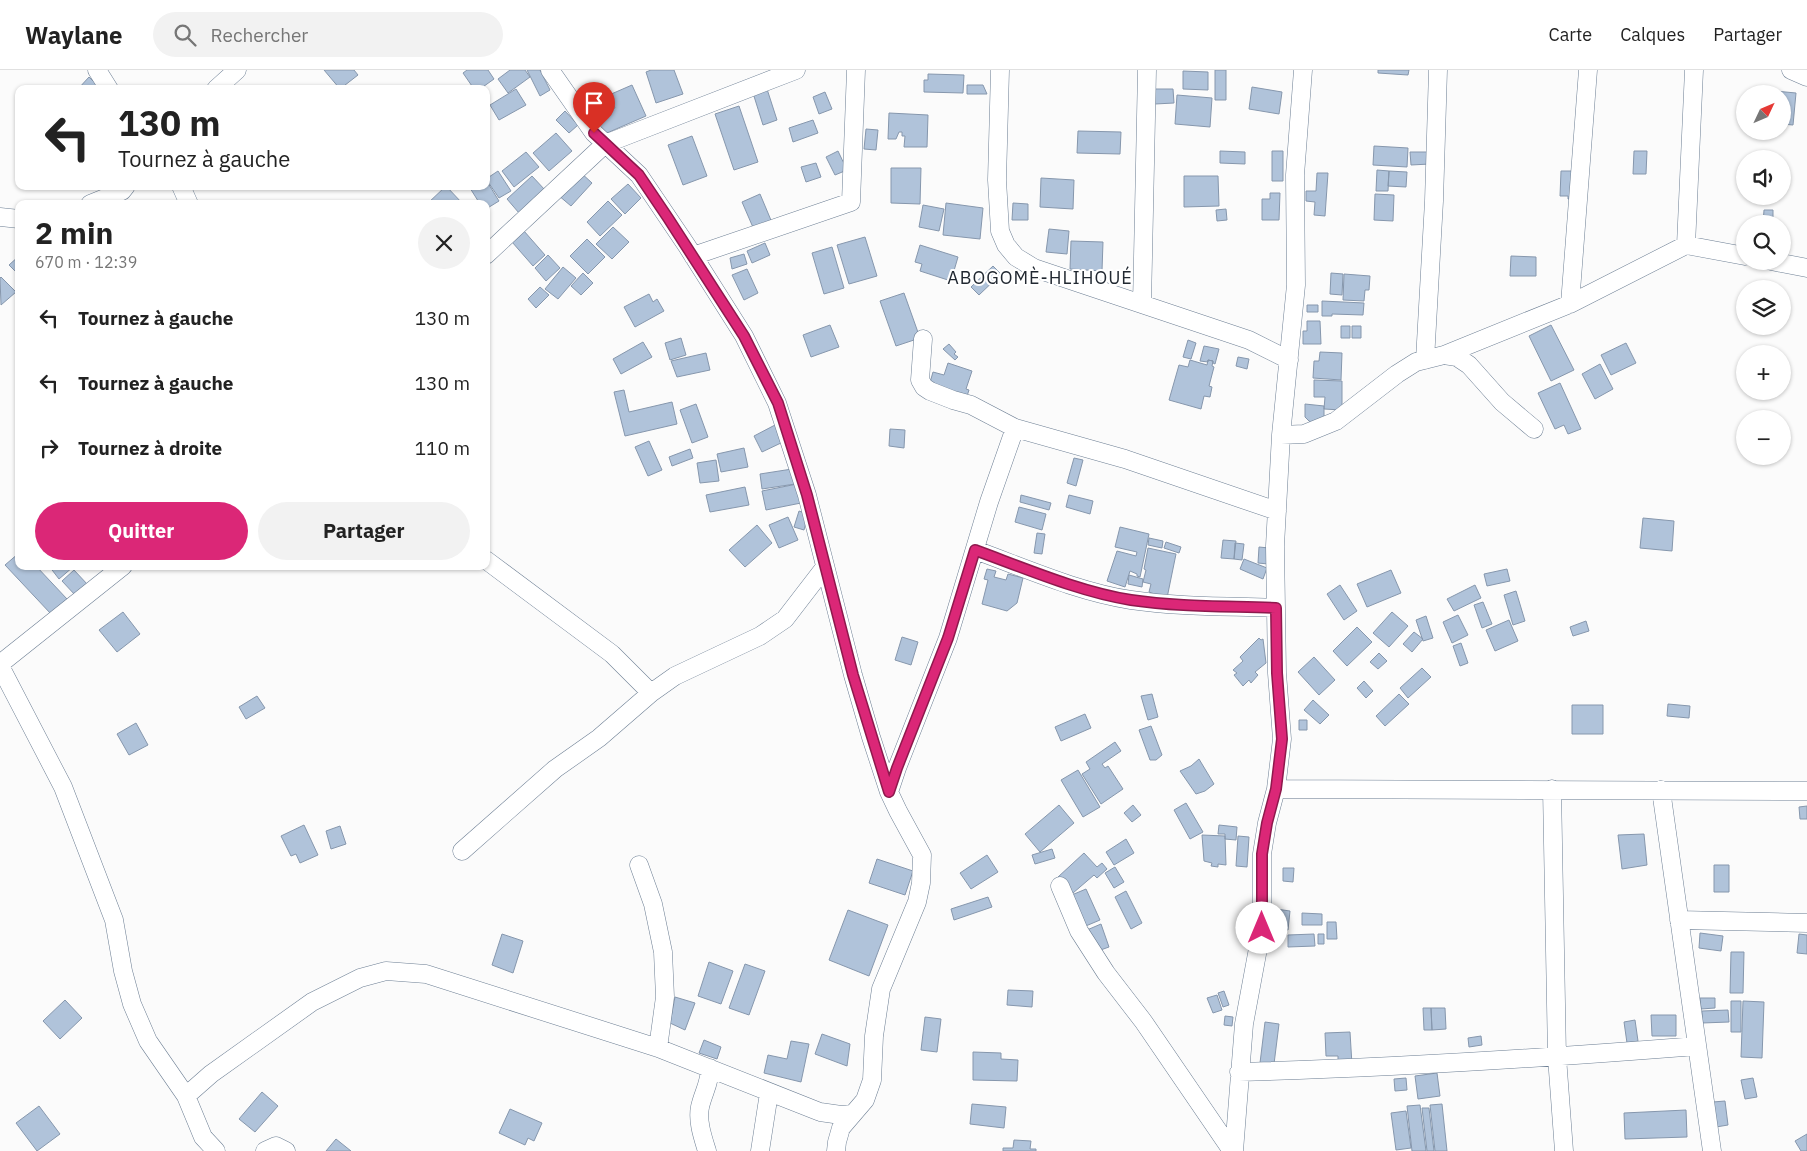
<!DOCTYPE html>
<html lang="fr">
<head>
<meta charset="utf-8">
<style>
  :root { --surface:#fff; --page:#f2f2f2; --text:#222; --muted:#767676; --line:#e0e0e0; --accent:#db2777 }
  body { margin:0; font-family:"IBM Plex Sans",sans-serif; background:var(--page); color:var(--text); height:100vh; display:flex; flex-direction:column; font-size:19px; white-space:nowrap }
  * { box-sizing:border-box; margin:0 }
  p { font-size:16px; color:var(--muted) }
  .icon { flex:none; width:28px; height:28px; fill:none; stroke:currentColor; stroke-width:2; stroke-linecap:round; stroke-linejoin:round }
  .map { position:relative; flex:1; overflow:hidden }
  .sheet { position:absolute; left:15px; top:130px; width:475px; height:370px; display:flex; flex-direction:column; background:var(--surface); border-radius:10px; box-shadow:0 1px 4px #0004 }
  .sheet>* { flex:none }
  .guide { position:absolute; left:15px; top:15px; width:475px; height:105px; border-radius:10px; box-shadow:0 1px 4px #0004; background:#fff; color:var(--text); overflow:hidden }
  .needle { width:32px; rotate:46deg }
  .fabs { position:absolute; left:1736px; top:15px; display:grid; gap:10px }
  .fabs a { display:grid; place-items:center; width:55px; height:55px; border-radius:50%; background:var(--surface); box-shadow:0 1px 4px #0004; font-size:25px }
  .pin { position:absolute; display:grid; place-items:center; width:42px; height:42px; color:#fff; margin:-51px -21px; border-radius:50% 50% 50% 0; rotate:-45deg; box-shadow:0 0 5px #0007 }
  .pin .icon { rotate:45deg }
  .me { position:absolute; width:55px; margin:-28px; rotate:0deg; stroke-linejoin:round; filter:drop-shadow(0 0 4px #0008) }
  .turn { display:flex; align-items:center; gap:18px; height:105px; padding:0 20px; font-size:22px }
  .turn .icon { width:65px; height:65px; stroke-width:2.5 }
  .turn b { display:block; font-size:35px; line-height:42px }
  .round { display:grid; place-items:center; flex:none; width:52px; height:52px; border-radius:26px; background:var(--page) }
  .overview { display:flex; align-items:center; justify-content:space-between; height:85px; padding:0 20px }
  h1 { font-size:30px; font-weight:800; line-height:38px }
  .action { display:flex; gap:10px; margin-top:auto; padding:10px 20px }
  .action a { flex:1; height:58px; border-radius:30px; background:var(--accent); color:#fff; font-size:20px; font-weight:800; line-height:58px; text-align:center }
  .action a+a { background:var(--page); color:var(--text) }
  ul { padding:0; list-style:none }
  li { display:flex; align-items:center; gap:15px; height:65px; padding:0 20px }
  li div { flex:1 }
  li b { display:block; font-size:19px }
  li em { font-style:normal }
  header { display:flex; align-items:center; gap:30px; box-sizing:border-box; height:70px; padding:0 25px; background:var(--surface); border-bottom:1px solid var(--line) }
  header strong { font-size:24px }
  nav { display:flex; gap:28px; margin-inline-start:auto; font-size:18px }
  .search { width:350px; height:45px; background:var(--page); display:flex; align-items:center; gap:12px; box-sizing:border-box; padding:0 18px; border-radius:28px; color:var(--muted); font-size:19px }
  .map>svg:first-child { display:block }
  .building { fill:#b0c3da; stroke:#8697ad }
  .lines { fill:none; stroke-linecap:round; stroke-linejoin:round }
  .street-casing { stroke:#6d7f94; stroke-width:19 }
  .street { stroke:#fff; stroke-width:18 }
  .route-casing { stroke:#8e194d; stroke-width:12 }
  .route { stroke:#db2777; stroke-width:9 }
  .labels { text-anchor:middle; dominant-baseline:central; stroke-width:4; stroke-linejoin:round; paint-order:stroke }
  .quarter-label { font-size:18px; letter-spacing:1px; fill:#212831; stroke:#fff }
</style>
</head>
<body>
<header>
<strong>Waylane</strong>
<div class="search"><svg class="icon" aria-label="search" viewBox="0 0 24 24"><circle cx="10" cy="10" r="6"/><path d="M15 15l6 6"/></svg>Rechercher</div>
<nav><a>Carte</a><a>Calques</a><a>Partager</a></nav>
</header>
<div class="map">
<svg width="1807" height="1081" viewBox="0 0 1807 1081">
  <rect width="100%" height="100%" fill="#fbfbfb"/>
  <path class="building" d="M324 0H354L358 5 340 19Z
    M467 0H488L494 9 480 19H474L463 3Z
    M510 0H525L530 7 508 23 498 9Z
    M527 0H540L550 20 540 26Z
    M651 0H674L683 24 656 33 646 2Z
    M1215 0H1226V30H1215Z
    M1378 0H1409L1408 5 1378 3Z
    M1183 1 1208 2V20L1183 19Z
    M928 4 964 5 963 23 924 22V10H928Z
    M89 7 101 19H78Z
    M632 15 646 46 600 66 593 48 615 38 609 25Z
    M967 15H983L987 24H967Z
    M1252 17 1282 22 1279 44 1249 39Z
    M516 19 526 35 499 50 490 35Z
    M767 19 777 50 763 55 753 23Z
    M1155 19H1173L1174 33 1155 34Z
    M1754 19 1796 23 1793 55 1782 54V24H1754Z
    M825 22 832 39 819 44 813 27Z
    M1177 25 1212 28 1210 57 1175 54Z
    M739 36 758 92 734 100 715 44Z
    M565 41 578 55 569 63 556 50Z
    M889 43 928 45 927 77H904L905 66H902V62H899L896 69H888Z
    M813 50 818 63 793 72 789 58Z
    M866 59 878 60 876 80 864 79Z
    M1078 61 1121 62 1120 84 1077 83Z
    M556 63 572 81 549 101 533 83Z
    M692 66 707 106 683 115 668 75Z
    M1374 76 1408 78 1407 97 1373 95Z
    M838 81 847 100 835 105 826 87Z
    M1220 81 1245 82V94L1220 93Z
    M1272 81H1283V111H1272Z
    M1634 81H1647L1646 104H1633Z
    M526 82 539 97 514 117 502 101Z
    M1410 82H1430V94L1411 95Z
    M816 93 821 107 806 112 801 97Z
    M891 98H921L920 134 891 133Z
    M1377 100 1389 101 1388 121H1376Z
    M498 101 511 121 499 128 486 109Z
    M579 101 592 113 571 136 558 125Z
    M1389 101 1407 102 1406 117 1388 116Z
    M1561 101H1575L1573 129H1568V126H1560Z
    M1317 103H1328L1325 146 1314 145 1315 132 1306 131V121H1316Z
    M532 106 545 120 519 143 507 129Z
    M1184 106H1218L1219 136 1184 137Z
    M1041 108 1074 110 1073 139 1040 137Z
    M486 110 499 131 486 139V134H480L470 118 473 116H486Z
    M628 114 641 128 625 144 611 129Z
    M446 116 463 134H427Z
    M1270 123H1280L1279 150H1262V129H1270Z
    M760 124 773 155 755 162 742 132Z
    M1375 124 1394 125 1393 151 1374 150Z
    M608 131 622 145 600 166 587 152Z
    M946 133 983 138 980 169 943 165Z
    M1013 133 1028 134V150H1012Z
    M923 135 944 139 939 161 919 157Z
    M1226 139 1227 150 1217 151 1216 140Z
    M1764 140H1773V154H1763Z
    M613 157 629 172 612 189 596 174Z
    M1049 159 1069 161 1067 184 1046 182Z
    M524 161 545 185 533 196 512 172Z
    M865 167 877 206 849 214 837 175Z
    M587 169 605 187 588 204 570 186Z
    M1071 171 1103 172 1102 201 1070 199Z
    M765 173 770 185 752 193 747 181Z
    M920 175 958 187 951 211 920 201 922 194 915 192Z
    M832 177 844 218 824 224 812 183Z
    M744 184 747 194 732 199 730 188Z
    M548 185 560 198 546 211 535 198Z
    M19 186V205L9 195Z
    M1511 186 1536 187V206H1510Z
    M993 196 1001 204 979 225 971 217Z
    M563 197 576 208 558 229 545 219Z
    M747 199 758 223 744 230 732 205Z
    M583 203 593 213 581 225 571 216Z
    M1331 203 1343 204 1342 225 1330 224Z
    M1344 204 1370 206 1369 220H1365L1364 231 1343 230Z
    M1 207 16 222 1 235 0 208Z
    M540 217 549 225 536 238 528 229Z
    M904 223 920 268 896 276 880 231Z
    M649 224 653 232 657 229 664 241 635 257 624 237Z
    M1322 231 1364 233 1363 245 1332 244V246H1322Z
    M1307 235H1318V242H1307Z
    M1307 251H1320L1321 274H1303V261H1307Z
    M830 255 839 277 811 287 803 265Z
    M1551 255 1574 300 1551 311 1529 266Z
    M1341 256H1350V268H1341Z
    M1352 256H1361V268H1352Z
    M681 268 686 285 670 290 665 273Z
    M1188 270 1196 273 1191 289 1183 287Z
    M643 272 652 287 621 304 613 289Z
    M1626 273 1636 293 1611 305 1601 285Z
    M949 274 956 282 954 284 958 287 955 290 943 279Z
    M1204 276 1219 279 1215 294 1213 293V291L1208 290V292L1200 291Z
    M1320 282 1342 283 1341 310 1313 308 1314 291H1319Z
    M706 283 710 300 677 307 671 291Z
    M1238 287 1249 289 1247 299 1236 296Z
    M1190 290 1207 295 1208 290 1213 291 1212 296 1214 297 1209 316 1212 317 1210 327 1204 326 1201 339 1169 330 1179 295 1188 297Z
    M948 293 972 301 966 319 969 320 966 329 929 316 933 302 944 305Z
    M1600 294 1613 319 1595 329 1582 304Z
    M1314 310 1342 311V340L1324 339 1325 327H1314Z
    M1560 313 1581 359 1568 364 1564 355 1555 359 1538 323Z
    M624 320 629 342 672 332 677 354 625 366 614 322Z
    M696 334 708 367 692 373 680 340Z
    M1305 334 1324 336V348L1313 353 1309 351 1305 347Z
    M775 355 783 372 762 382 754 366Z
    M890 359 905 360 904 378 889 376Z
    M649 371 662 400 648 406 635 377Z
    M744 378 748 397 721 402 717 384Z
    M690 379 693 388 672 396 669 387Z
    M1074 388 1083 390 1076 416 1067 413Z
    M716 390 719 411 700 413 697 393Z
    M792 399 795 414 762 419 760 404Z
    M797 414 801 433 766 440 762 421Z
    M745 417 749 435 710 442 706 425Z
    M1021 425 1051 433 1049 440 1020 432Z
    M1069 425 1093 431 1090 444 1066 437Z
    M1019 437 1046 444 1042 460 1015 452Z
    M799 441 808 444 804 460 794 457Z
    M788 447 798 470 779 478 769 455Z
    M1643 448 1674 451 1672 481 1640 478Z
    M757 455 772 473 745 497 729 480Z
    M1120 457 1149 464 1140 507 1137 506V504L1130 501 1125 517 1107 511 1117 481 1136 486 1137 482 1115 477Z
    M1037 463 1045 464 1042 484 1034 483Z
    M1149 468 1163 471 1162 478 1148 475Z
    M1223 470 1236 471 1234 489 1221 488Z
    M1166 472 1181 477 1179 483 1164 478Z
    M1235 473 1244 474 1242 490 1234 489Z
    M1259 477 1269 478 1268 494 1258 493Z
    M1148 478 1176 484 1167 528 1149 522 1151 514 1143 512 1146 500 1144 499Z
    M19 483V496H36L67 529 51 544 5 495Z
    M1244 489 1267 498 1263 509 1240 499Z
    M49 496H72L73 497 59 509Z
    M987 499 996 501 994 507 1006 510 1008 504 1023 508 1017 533 1007 541 982 534 988 510 984 509Z
    M1507 499 1510 511 1487 516 1484 504Z
    M74 500 88 515 76 526 62 511Z
    M1391 500 1401 523 1367 537 1357 514Z
    M1129 505 1143 509 1142 517 1128 514Z
    M1340 515 1357 541 1344 550 1327 524Z
    M1475 515 1481 528 1454 541 1447 529Z
    M1516 521 1525 551 1513 555 1504 525Z
    M1483 532 1492 554 1482 558 1474 535Z
    M123 542 140 564 117 582 99 560Z
    M1392 542 1408 556 1389 577 1373 563Z
    M1458 545 1468 565 1452 573 1443 552Z
    M1426 546 1433 568 1423 571 1416 550Z
    M1509 550 1518 571 1495 581 1486 560Z
    M1586 551 1589 561 1573 566 1570 557Z
    M1357 557 1372 572 1347 596 1333 581Z
    M1414 562 1423 569 1412 582 1403 574Z
    M902 567 918 572 911 595 895 590Z
    M1259 568 1261 570 1263 569 1266 593 1255 602 1258 605 1251 613 1249 610 1243 616 1234 605 1237 603 1233 600 1243 591 1240 587Z
    M1461 573 1468 593 1460 596 1453 576Z
    M1379 583 1387 591 1378 599 1370 592Z
    M1314 587 1335 610 1319 625 1298 602Z
    M1422 598 1431 607 1408 628 1400 618Z
    M1364 611 1373 621 1366 628 1357 618Z
    M1152 624 1158 647 1148 650 1141 626Z
    M1399 624 1409 634 1385 656 1376 646Z
    M257 626 265 638 246 649 239 637Z
    M1313 630 1329 645 1320 654 1304 640Z
    M1668 634 1690 636 1689 648 1667 646Z
    M1572 635H1603V664H1572Z
    M1085 644 1091 658 1061 671 1055 657Z
    M1299 650H1307V660H1299Z
    M136 653 148 675 129 685 117 664Z
    M1151 656 1162 685 1156 690H1150L1139 660Z
    M1115 672 1121 681 1102 694 1105 698 1108 696 1123 719 1101 734 1082 704 1090 699 1086 692Z
    M1199 689 1214 714 1205 721 1196 724 1180 701 1191 696Z
    M1078 700 1100 737 1083 747 1061 710Z
    M1186 733 1203 762 1190 769 1174 740Z
    M1059 735 1074 753 1040 782 1025 764Z
    M1133 735 1141 745 1132 752 1124 743Z
    M1807 736V749H1800L1799 737Z
    M304 755 318 785 300 793 296 784 291 786 281 766Z
    M1219 755 1237 757 1236 770 1225 769V764H1218Z
    M340 756 346 774 331 779 326 761Z
    M1644 764 1647 795 1622 799 1618 765Z
    M1202 765 1225 766 1226 795 1218 794V797L1211 796 1212 793 1204 791Z
    M1238 766 1249 767 1247 797 1236 796Z
    M1126 769 1134 783 1114 795 1106 782Z
    M1052 779 1055 788 1035 794 1032 785Z
    M1084 783 1097 797 1102 793 1107 799 1097 808 1094 805 1073 823 1058 807Z
    M987 785 998 802 971 819 960 803Z
    M877 789 913 801 905 825 869 813Z
    M1714 795H1729V822H1714Z
    M1115 797 1124 812 1114 818 1105 803Z
    M1283 798H1294L1293 812 1283 811Z
    M1086 819 1100 850 1081 858 1067 827Z
    M1126 821 1142 853 1131 859 1115 827Z
    M988 827 992 837 954 850 951 839Z
    M1276 839 1290 841 1288 860 1274 858Z
    M848 840 888 855 869 906 829 890Z
    M1302 843 1322 844V855H1302Z
    M1327 852H1336L1337 869H1327Z
    M1101 854 1109 877 1095 882 1087 860Z
    M1700 863 1723 866 1721 881 1699 878Z
    M502 864 523 871 513 903 492 895Z
    M1314 864 1315 876 1288 877V865Z
    M1318 864H1324V874H1318Z
    M1799 864 1807 865V884L1797 883Z
    M1731 882H1744L1743 923H1730Z
    M709 892 733 901 721 934 698 926Z
    M745 894 765 901 749 945 729 938Z
    M1008 920 1033 921 1032 937 1007 935Z
    M1224 921 1229 935 1223 937 1218 923Z
    M1217 925 1222 940 1213 943 1207 928Z
    M675 927 695 933 685 960 670 953Z
    M1700 928H1715V938L1701 939Z
    M65 930 82 948 60 969 43 951Z
    M1731 931H1741V962H1731Z
    M1743 931 1764 932 1762 988 1741 987Z
    M1423 938H1431L1432 960H1424Z
    M1431 938H1445L1446 959 1432 960Z
    M1728 940 1729 952 1702 953V941Z
    M1651 945H1676V966H1652Z
    M1225 946 1233 947 1232 956 1224 955Z
    M925 947 941 949 937 982 921 980Z
    M1635 950 1638 971 1627 973 1624 952Z
    M1265 952 1279 954 1274 994 1260 993Z
    M1350 962 1352 995 1338 996V986H1326L1325 963Z
    M822 964 850 974 847 996 815 984Z
    M1481 966 1482 975 1469 977 1468 968Z
    M704 970 721 977 717 989 699 983Z
    M791 971 809 974 801 1012 764 1003 768 985 787 989Z
    M973 982 1001 983V989L1018 990 1017 1011 973 1010Z
    M1437 1003 1440 1026 1418 1029 1415 1006Z
    M1406 1008 1407 1020 1395 1021 1394 1009Z
    M1753 1008 1757 1027 1745 1029 1741 1010Z
    M262 1022 278 1036 255 1062 239 1049Z
    M1725 1031 1728 1055 1716 1057 1713 1032Z
    M972 1034 1006 1037 1004 1058 970 1054Z
    M1442 1034 1447 1081H1435L1430 1035Z
    M1420 1035 1426 1081H1412L1407 1036Z
    M39 1036 60 1064 37 1081 16 1053Z
    M1422 1038H1429L1434 1081H1427Z
    M510 1039 542 1053 534 1071 528 1068 525 1075 499 1063Z
    M1686 1040 1687 1067 1625 1069 1624 1043Z
    M1406 1041 1411 1078 1396 1080 1391 1043Z
    M1807 1064V1081H1801L1795 1071Z
    M336 1069 351 1081H326Z
    M1014 1070 1031 1071 1030 1079H1036V1081H1003V1078H1013Z"/>
  <g class="lines">
    <defs>
      <path id="street" d="M97 0 109 19
        M550 0 594 63 639 105 687 176 744 266 777 333 807 425 853 605 871 667 889 722 898 741 922 785 921 813 917 832 881 919 874 966 872 1010 865 1030 841 1058 837 1072 836 1081
        M1000 0 997 110 1000 161 1006 175 1016 187 1034 198 1249 270 1289 290
        M1791 0 1807 7
        M216 19 237 0
        M181 116 189 134
        M90 134 122 121 126 116
        M0 147 19 149
        M1686 175 1694 0
        M486 185 605 74 796 0
        M693 186 851 132 856 0
        M1771 191 1807 198
        M1142 234 1147 0
        M1570 234 1588 0
        M923 269 920 310 924 317 930 321 953 330 971 335 1015 358 1125 389 1277 441
        M1444 285 1570 234 1686 175 1745 186
        M1425 290 1434 131 1438 0
        M1281 365 1304 364 1336 351 1397 304 1416 292 1444 285 1457 287 1469 295 1502 332 1534 359
        M975 480C1025 498 1078 522 1131 530 1179 537 1228 536 1276 538
        M486 490 612 584 651 623
        M0 594 123 496
        M0 596 63 717 114 850 123 901 132 934 148 971 186 1026 203 1067 216 1081
        M1276 719 1807 721
        M1552 719 1557 987 1564 1081
        M1661 720 1712 1081
        M889 722 897 698 948 568 989 432 1015 358
        M462 781 555 699 599 668 651 623 675 606 760 566 785 549 825 497
        M639 795 653 834 663 882 665 927 658 978
        M1060 816 1079 861 1106 903 1143 951 1232 1081
        M1679 850 1807 853
        M1239 1002C1392 998 1545 988 1697 976
        M186 1026 211 1004 312 932 360 908 386 901 426 904 658 978 820 1042 841 1045 852 1044
        M265 1081 276 1076 286 1081
        M707 1081C703 1068 697 1051 700 1037 703 1023 710 1013 710 998
        M760 1081 769 1023
        M1234 1081 1244 954 1262 857V784L1267 753 1276 719 1282 669 1277 603 1275 476 1281 365 1296 215 1295 105 1303 0"/>
    </defs>
    <use href="#street" class="street-casing"/>
    <use href="#street" class="street"/>
  </g>
  <g class="lines">
    <defs>
      <path id="route" d="M594 63 639 105 668 148 744 266 778 333 807 425 853 605 889 722 897 698 948 568 975 480C1024 498 1080 522 1131 530 1179 537 1228 536 1276 538L1277 603 1282 669 1276 719 1267 753 1262 784V858"/>
    </defs>
    <use href="#route" class="route-casing"/>
    <use href="#route" class="route"/>
  </g>
  <g class="labels">
    <g class="quarter-label">
      <text x="1040" y="207">ABOGOMÈ-HLIHOUÉ</text>
    </g>
  </g>
</svg>
<div class="fabs">
<a><svg class="needle" viewBox="-14 -14 28 28"><path d="M0-13l5 13h-10z" fill="#e53935"/><path d="M0 13l5-13h-10z" fill="#767676"/></svg></a>
<a><svg class="icon" aria-label="sound" viewBox="0 0 24 24"><path d="M4 9h4l5-4v14l-5-4H4zM17 9q2 3 0 6"/></svg></a>
<a><svg class="icon" aria-label="search" viewBox="0 0 24 24"><circle cx="10" cy="10" r="6"/><path d="M15 15l6 6"/></svg></a>
<a><svg class="icon" aria-label="layers" viewBox="0 0 24 24"><path d="M12 4l9 5-9 5-9-5zM3 14l9 5 9-5"/></svg></a>
<a>+</a>
<a>−</a>
</div>
<div class="pin" style="left:594px;top:63px;background:#d93025"><svg class="icon" aria-label="arrive" viewBox="0 0 24 24"><path d="M6 21V4h12l-3 4 3 4H6"/></svg></div>
<svg class="me" style="left:1262px;top:858px" viewBox="-20 -20 40 40"><circle r="19" fill="#fff"/><path d="M0-13L10 11 0 6-10 11z" fill="#db2777"/></svg>
<div class="guide">
<div class="turn"><svg class="icon" aria-label="left" viewBox="0 0 24 24"><path d="M17 20v-9H6M10 6l-5 5 5 5"/></svg><div><b>130 m</b>Tournez à gauche</div></div>
</div>
<section class="sheet">
<div class="overview"><div><h1>2 min</h1><p>670 m · 12:39</p></div><a class="round"><svg class="icon" aria-label="close" viewBox="0 0 24 24"><path d="M6 6l12 12M18 6L6 18"/></svg></a></div>
<ul>
<li><svg class="icon" aria-label="left" viewBox="0 0 24 24"><path d="M17 20v-9H6M10 6l-5 5 5 5"/></svg><div><b>Tournez à gauche</b></div><em>130 m</em></li>
<li><svg class="icon" aria-label="left" viewBox="0 0 24 24"><path d="M17 20v-9H6M10 6l-5 5 5 5"/></svg><div><b>Tournez à gauche</b></div><em>130 m</em></li>
<li><svg class="icon" aria-label="right" viewBox="0 0 24 24"><path d="M7 20v-9h11M14 6l5 5-5 5"/></svg><div><b>Tournez à droite</b></div><em>110 m</em></li>
</ul>
<div class="action"><a>Quitter</a><a>Partager</a></div>
</section>
</div>
</body>
</html>
